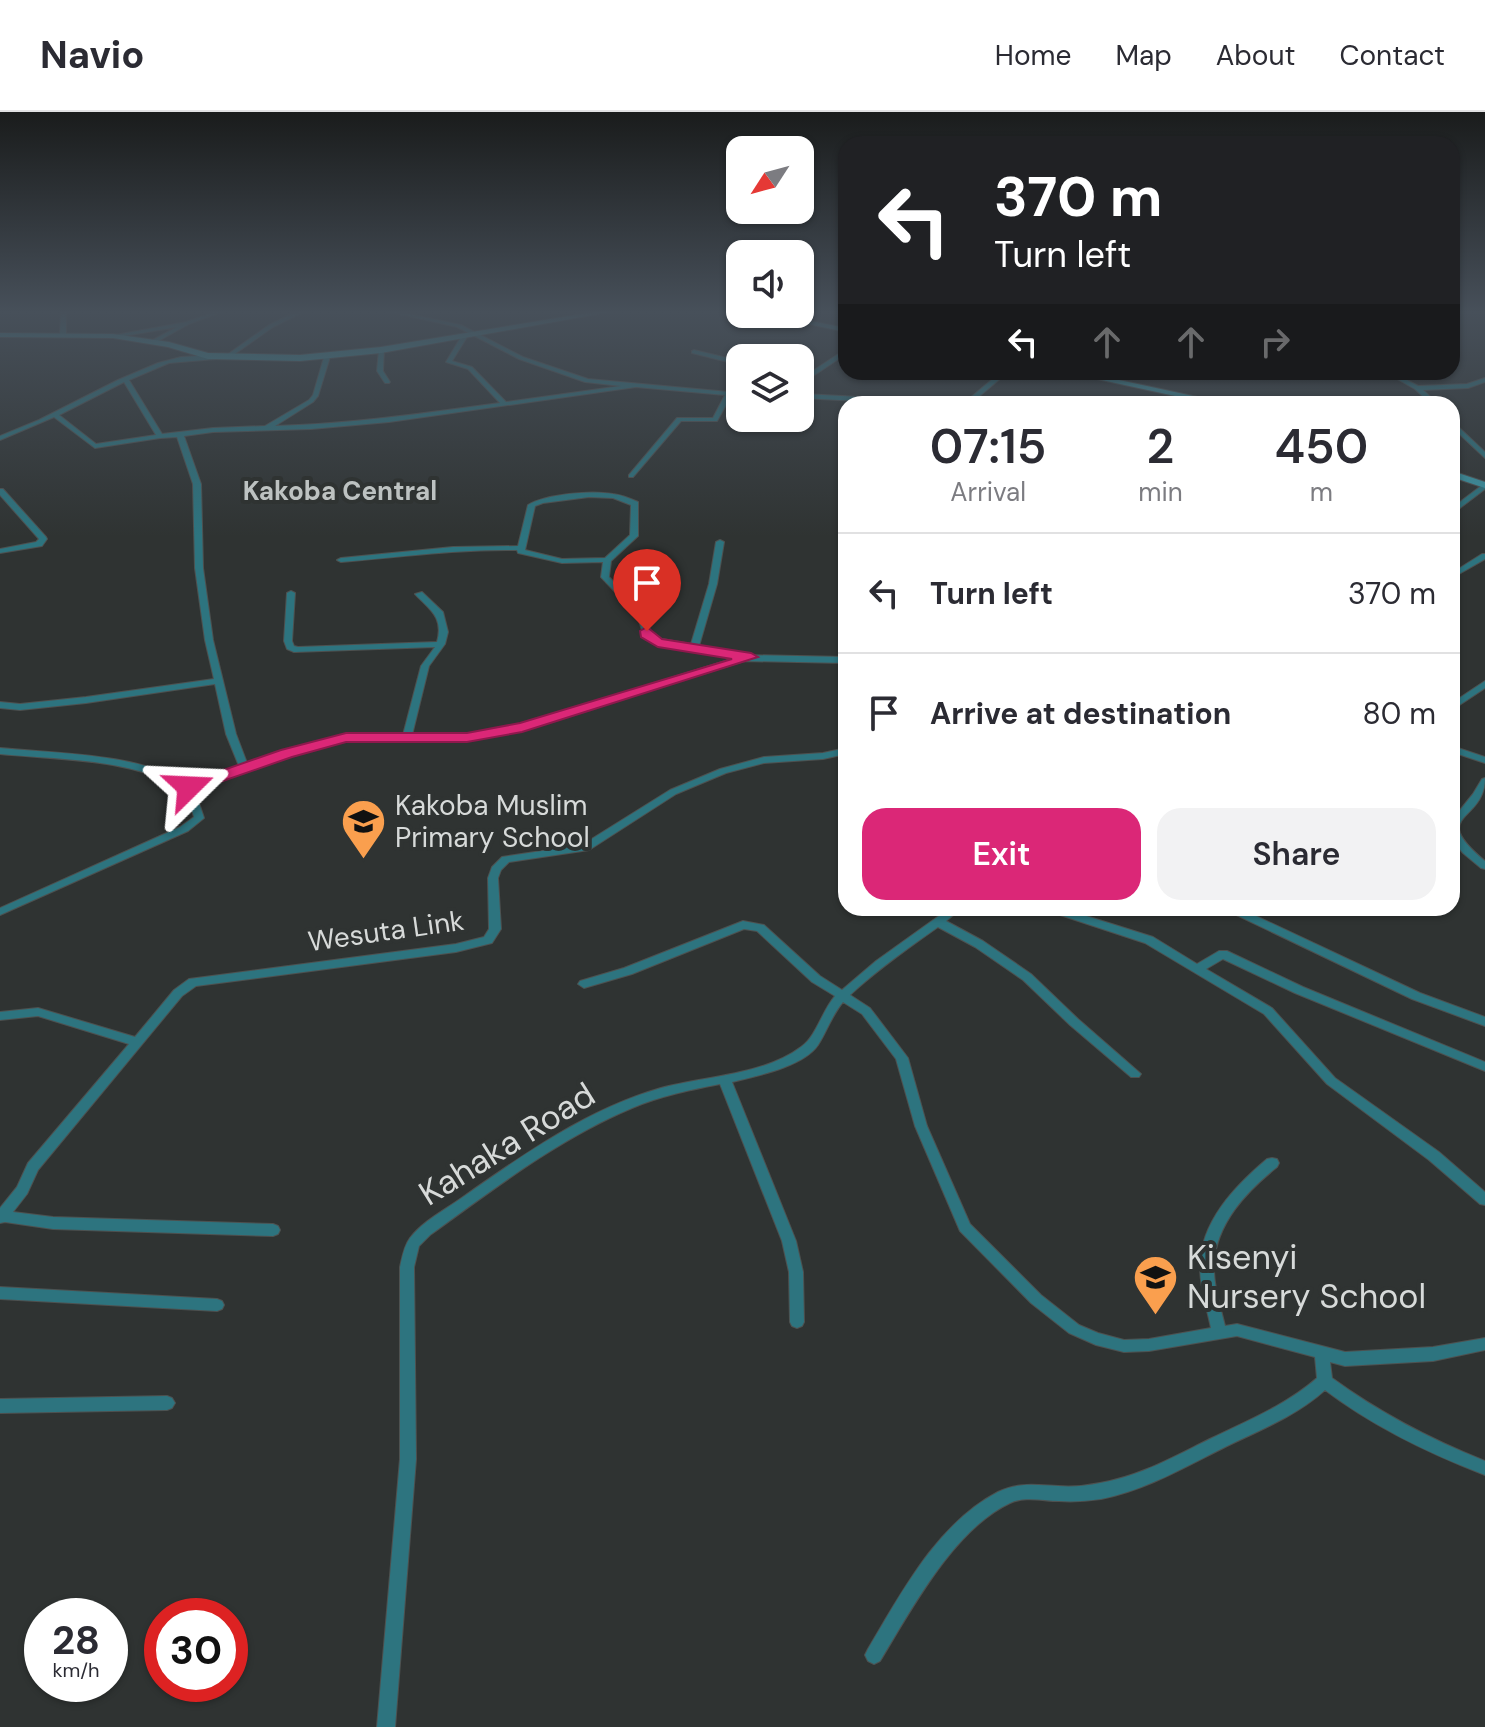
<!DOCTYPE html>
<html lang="en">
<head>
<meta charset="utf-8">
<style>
  :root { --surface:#fff; --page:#f2f2f3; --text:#2b2b33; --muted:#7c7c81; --line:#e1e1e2; --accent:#db2777 }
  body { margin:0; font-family:"DM Sans",sans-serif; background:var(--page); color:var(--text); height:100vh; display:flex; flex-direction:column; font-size:30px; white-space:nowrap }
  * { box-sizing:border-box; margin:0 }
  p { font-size:26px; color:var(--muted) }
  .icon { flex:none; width:44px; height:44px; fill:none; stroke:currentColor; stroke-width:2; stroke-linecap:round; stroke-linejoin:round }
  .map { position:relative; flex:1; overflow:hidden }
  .side { position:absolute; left:838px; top:284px; width:622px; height:520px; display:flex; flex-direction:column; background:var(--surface); border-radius:24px; box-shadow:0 2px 6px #0004 }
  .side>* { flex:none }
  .banner { position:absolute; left:838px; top:24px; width:622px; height:244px; border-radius:24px; box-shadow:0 2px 6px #0004; background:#202124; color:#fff; overflow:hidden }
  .needle { width:52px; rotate:234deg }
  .fabs { position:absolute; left:726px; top:24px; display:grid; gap:16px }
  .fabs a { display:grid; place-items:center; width:88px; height:88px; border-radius:16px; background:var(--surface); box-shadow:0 2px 6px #0004; font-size:40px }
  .speed { position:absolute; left:24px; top:1486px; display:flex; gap:16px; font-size:40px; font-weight:700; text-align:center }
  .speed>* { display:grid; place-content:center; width:104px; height:104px; border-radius:50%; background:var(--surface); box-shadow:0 2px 6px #0004; line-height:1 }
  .speed small { font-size:20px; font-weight:400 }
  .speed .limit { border:12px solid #d22; background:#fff; color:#111 }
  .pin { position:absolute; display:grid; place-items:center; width:68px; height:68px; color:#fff; margin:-82px -34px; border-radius:50% 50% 50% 0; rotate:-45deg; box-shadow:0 0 8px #0007 }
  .pin .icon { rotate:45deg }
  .me { position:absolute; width:88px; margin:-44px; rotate:69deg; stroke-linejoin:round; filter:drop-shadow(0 0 6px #0008) }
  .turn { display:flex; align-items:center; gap:28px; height:168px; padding:0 24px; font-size:36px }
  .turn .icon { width:104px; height:104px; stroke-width:2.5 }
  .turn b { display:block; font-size:56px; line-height:68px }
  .lanes { display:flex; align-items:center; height:76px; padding:0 24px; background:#0003; justify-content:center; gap:40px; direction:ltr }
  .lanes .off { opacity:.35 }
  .eta { display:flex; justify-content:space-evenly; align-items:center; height:136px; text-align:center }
  .eta b { font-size:48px; font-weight:600; line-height:56px }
  .cta { display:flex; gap:16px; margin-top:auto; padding:16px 24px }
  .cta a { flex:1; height:92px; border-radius:24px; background:var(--accent); color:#fff; font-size:32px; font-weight:600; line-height:92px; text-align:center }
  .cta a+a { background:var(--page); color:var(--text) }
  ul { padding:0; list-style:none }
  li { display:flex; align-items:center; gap:24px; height:120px; padding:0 24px; border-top:2px solid var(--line) }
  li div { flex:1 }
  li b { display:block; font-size:30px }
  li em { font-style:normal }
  header { display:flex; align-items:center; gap:48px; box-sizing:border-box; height:112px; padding:0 40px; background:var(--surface); border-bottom:2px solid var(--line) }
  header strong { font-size:38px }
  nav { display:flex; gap:44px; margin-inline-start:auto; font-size:28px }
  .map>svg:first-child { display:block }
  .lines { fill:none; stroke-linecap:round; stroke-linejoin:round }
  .street-casing { stroke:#4d5150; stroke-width:2 }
  .secondary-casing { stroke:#4d5150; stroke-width:2 }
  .street { fill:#2d747f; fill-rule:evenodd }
  .secondary { fill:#3a95a3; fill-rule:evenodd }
  .route { fill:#db2777; stroke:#8e194d; stroke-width:2 }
  .labels { text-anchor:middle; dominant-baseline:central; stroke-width:8; stroke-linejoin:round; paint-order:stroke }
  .far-quarter-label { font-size:26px; font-weight:bold; fill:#bdc2c1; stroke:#2f3332 }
  .poi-label { font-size:28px; fill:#d7dad9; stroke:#2f3332; text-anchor:start }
  .street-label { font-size:28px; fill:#d7dad9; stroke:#2f3332 }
  .near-street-label { font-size:34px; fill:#d7dad9; stroke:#2f3332 }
  .near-poi-label { font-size:34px; fill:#d7dad9; stroke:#2f3332; text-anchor:start }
</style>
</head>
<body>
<header>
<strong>Navio</strong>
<nav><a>Home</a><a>Map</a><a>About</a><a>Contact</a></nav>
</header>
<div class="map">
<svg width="1485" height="1615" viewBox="0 0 1485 1615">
  <rect width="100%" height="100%" fill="#2f3332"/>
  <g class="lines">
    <defs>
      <path id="street" d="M61 199H66V222L63 224 60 222Z
        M217 199H224L189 212 153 232 150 230 151 229 177 215 113 226 110 224 186 210Z
        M298 199H305L273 215 229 246 224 245 269 213Z
        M386 199H395L461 213 523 245 588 267 740 281V285L731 284 717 309H681L633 365H629V363L677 306H713L725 283 636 275 389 310 311 317 213 320 184 324 201 372 203 456 213 528 236 622 247 651 346 623H403L421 554 435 535 294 540 287 537 284 529 287 481 291 479 295 481 292 529 294 534 298 535 437 530C444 505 430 498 415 482L422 480 443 500 448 520 445 532 429 554 412 623H467L520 613 735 546 653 531 645 527 637 503 601 465 603 450 562 451 518 441 517 438C458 437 400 445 341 450L337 448 341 446 453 435 518 434 528 393C546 382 591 378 613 382 622 383 629 386 638 390V424L611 449 609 465 644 500 652 524 656 526 691 532 709 472 716 430 720 428 724 430 717 472 699 534 745 543 846 545V551L744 549 522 618 467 629H346L247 657 194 676 204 706 188 719 0 803V796L180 715 194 705 185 677C128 646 62 648 0 642V636C64 642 132 641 190 671L239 654 226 622 215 572 86 591 20 598 0 596V590L20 592 86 585 214 567 205 528 195 456 193 372 177 325 160 326 95 336 54 305 0 328V324L39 308 118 268 158 251 181 245 216 243 219 245 216 247 169 251 129 268 162 322 213 316 265 314 309 288 313 283 324 245 327 243 330 245 318 284 313 290 275 314C350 312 425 301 500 291L468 257 446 250 461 225 464 223 467 225 452 249 472 255 506 290 621 274 585 270 519 247 457 215ZM124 270 156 323 96 332 59 303ZM589 385 613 386 631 393 630 423 605 446 562 447 525 438 535 394 543 391Z
        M379 237 384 238 383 259 390 270 389 271H385L377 259Z
        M846 237V242L807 268 804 282 954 290 957 292H918L800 286 802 266Z
        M694 238 740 249V253L692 241V239Z
        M1001 260H1008L970 292H963Z
        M1385 260H1392L1418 274 1467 272 1485 266V270L1468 276 1423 278 1438 292H1431L1415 277Z
        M1452 309 1485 340V346L1452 315Z
        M1485 371V377L1452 402V396Z
        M0 377H3L46 425 47 427 42 434 0 441V437L36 430 39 427 0 383Z
        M1482 442H1485V447L1452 466V461Z
        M1485 569V576L1452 598V591Z
        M1452 634 1485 645V651L1452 640Z
        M846 636V642L823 647 764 651 726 661 676 682 589 738 509 750 501 758 498 766 501 817 492 831 456 840 196 874 182 884 38 1058 27 1082 13 1100 53 1105 273 1112 278 1114 280 1118 278 1122 273 1124 53 1117 5 1110 0 1111V1096L17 1075 28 1051 129 932 38 904 0 908V900L38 896 135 925 174 878 189 867 456 832 484 825 489 817 488 766 492 755 502 745 582 733 670 678 720 657 764 645 823 641Z
        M1485 666C1485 711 1427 701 1485 749V757L1481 756 1463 741 1452 728V708L1473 682 1482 667Z
        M950 796H962L946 809 983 829 1031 862 1078 907 1141 962 1139 965H1131L1070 913 1023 868 975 835 938 815C908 836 877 858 850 883L870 896 908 946 927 1014 970 1112 1041 1183 1079 1213 1098 1221 1124 1228 1149 1227 1211 1216C1207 1196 1200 1176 1200 1155 1200 1110 1235 1074 1267 1047L1272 1046 1277 1047 1279 1051 1277 1055C1247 1079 1216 1111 1214 1152 1213 1173 1220 1193 1225 1214L1237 1212 1345 1240 1433 1235 1485 1226V1238L1433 1249 1345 1254 1330 1250 1332 1266C1380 1301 1430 1327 1485 1349V1363C1428 1341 1374 1315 1325 1278 1296 1304 1260 1318 1225 1335 1185 1355 1146 1378 1101 1387 1087 1389 1073 1390 1059 1389 1043 1389 1025 1384 1010 1391 954 1417 911 1498 880 1549L874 1552 868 1549 865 1543 868 1537C902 1480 937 1412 998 1380 1018 1370 1036 1373 1058 1374 1072 1375 1086 1374 1100 1371 1141 1364 1175 1344 1212 1326 1249 1308 1286 1293 1317 1266L1315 1245 1237 1224 1149 1239 1124 1240 1096 1233 1069 1221 1031 1191 960 1119 915 1014 896 947 862 902 843 890C832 903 827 919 818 933 803 955 756 964 732 970L796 1129 803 1160 804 1210 802 1214 797 1216 792 1214 790 1210 789 1160 782 1129 720 972C690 978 660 984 632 996 558 1027 494 1077 430 1123L419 1134 414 1155 416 1347 395 1615H377L400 1347V1155C402 1146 404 1134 410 1126 423 1109 445 1098 463 1085 524 1042 588 997 661 976 705 964 764 963 801 935 816 925 822 899 835 884L812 870 757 819 744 817 632 862 584 876 578 872 580 869 624 856 743 809 764 813 820 864 842 878 876 849Z
        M1044 796H1061L1153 825 1197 852 1219 839H1227L1303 875 1485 950V959L1295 881 1223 847 1206 857 1272 896 1335 966 1439 1040 1485 1080V1093L1480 1092 1429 1048 1327 972 1264 902 1145 831 1045 798Z
        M1225 796H1239L1420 881 1485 905V914L1412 887 1226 798Z
        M0 1175 217 1187 222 1189 224 1193 222 1197 217 1199 0 1187Z
        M167 1284 172 1286 175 1291 172 1296 167 1298 0 1301V1287Z"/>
      <path id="secondary" d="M599 199H615L381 241 300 249 208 247 168 235 113 226 0 225V221L113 222 169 230 208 241 300 243 381 235Z
        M760 202H776L846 216V220Z
        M1065 260H1082L1230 292H1212Z
        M1452 359 1485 370V376L1452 365Z"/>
    </defs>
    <use href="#street" class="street-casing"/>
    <use href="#secondary" class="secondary-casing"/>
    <use href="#street" class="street"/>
    <use href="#secondary" class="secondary"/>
  </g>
  <linearGradient id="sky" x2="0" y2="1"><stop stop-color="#1a1c1c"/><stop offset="0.47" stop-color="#47505a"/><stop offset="1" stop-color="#47505a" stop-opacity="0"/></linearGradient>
  <rect width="1485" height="425" fill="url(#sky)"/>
  <path class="route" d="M647 515 662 527 751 541 758 545 522 620 467 630H346L292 645 194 679 189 680 180 675 183 672 281 638 346 621H467L520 611 732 547 658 535 641 525 640 519Z"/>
  <defs>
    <symbol id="school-pin" viewBox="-11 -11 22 30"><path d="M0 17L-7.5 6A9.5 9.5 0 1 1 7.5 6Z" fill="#fa9f4e" stroke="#2f3332"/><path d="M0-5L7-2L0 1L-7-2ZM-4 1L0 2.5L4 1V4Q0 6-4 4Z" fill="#111"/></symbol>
  </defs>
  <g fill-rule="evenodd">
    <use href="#school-pin" x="338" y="684" width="51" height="69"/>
    <use href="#school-pin" x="1130" y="1140" width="51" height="69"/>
  </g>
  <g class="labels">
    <g class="far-quarter-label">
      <text x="340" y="379">Kakoba Central</text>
    </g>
    <g class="poi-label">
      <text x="395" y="693">Kakoba Muslim<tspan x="395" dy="32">Primary School</tspan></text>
    </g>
    <g class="street-label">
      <text transform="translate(386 819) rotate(-8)">Wesuta Link</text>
    </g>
    <g class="near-street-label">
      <text transform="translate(507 1032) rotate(-32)">Kahaka Road</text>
    </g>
    <g class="near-poi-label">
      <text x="1187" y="1145">Kisenyi<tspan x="1187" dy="39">Nursery School</tspan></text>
    </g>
  </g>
</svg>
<div class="fabs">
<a><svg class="needle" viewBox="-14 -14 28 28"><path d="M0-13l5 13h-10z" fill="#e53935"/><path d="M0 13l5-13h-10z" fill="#7c7c81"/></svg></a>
<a><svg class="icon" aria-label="sound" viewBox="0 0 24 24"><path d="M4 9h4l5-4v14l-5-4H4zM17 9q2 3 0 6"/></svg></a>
<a><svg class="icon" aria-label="layers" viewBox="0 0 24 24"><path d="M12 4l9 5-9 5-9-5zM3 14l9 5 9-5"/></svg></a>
</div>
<div class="speed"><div>28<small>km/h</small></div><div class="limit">30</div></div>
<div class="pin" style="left:647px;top:519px;background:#d93025"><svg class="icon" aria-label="arrive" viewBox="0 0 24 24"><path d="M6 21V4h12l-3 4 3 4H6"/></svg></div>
<svg class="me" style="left:189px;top:675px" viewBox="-20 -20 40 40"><path d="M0-17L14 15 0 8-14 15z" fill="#db2777" stroke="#fff" stroke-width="4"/></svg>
<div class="banner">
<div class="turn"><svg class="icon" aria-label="left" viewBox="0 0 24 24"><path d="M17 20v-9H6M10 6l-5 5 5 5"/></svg><div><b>370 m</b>Turn left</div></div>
<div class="lanes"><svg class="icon" aria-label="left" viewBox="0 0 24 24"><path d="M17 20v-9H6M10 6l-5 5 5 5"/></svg><svg class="icon off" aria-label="ahead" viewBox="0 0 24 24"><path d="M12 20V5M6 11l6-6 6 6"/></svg><svg class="icon off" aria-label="ahead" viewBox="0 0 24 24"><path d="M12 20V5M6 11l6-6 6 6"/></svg><svg class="icon off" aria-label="right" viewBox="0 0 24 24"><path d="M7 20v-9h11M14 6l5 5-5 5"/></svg></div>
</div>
<section class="side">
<div class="eta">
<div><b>07:15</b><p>Arrival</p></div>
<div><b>2</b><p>min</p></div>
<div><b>450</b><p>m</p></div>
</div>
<ul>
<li><svg class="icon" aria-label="left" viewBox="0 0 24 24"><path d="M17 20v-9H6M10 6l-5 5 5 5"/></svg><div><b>Turn left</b></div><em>370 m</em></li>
<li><svg class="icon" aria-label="arrive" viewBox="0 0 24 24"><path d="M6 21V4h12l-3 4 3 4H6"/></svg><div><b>Arrive at destination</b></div><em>80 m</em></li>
</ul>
<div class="cta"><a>Exit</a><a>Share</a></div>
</section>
</div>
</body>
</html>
